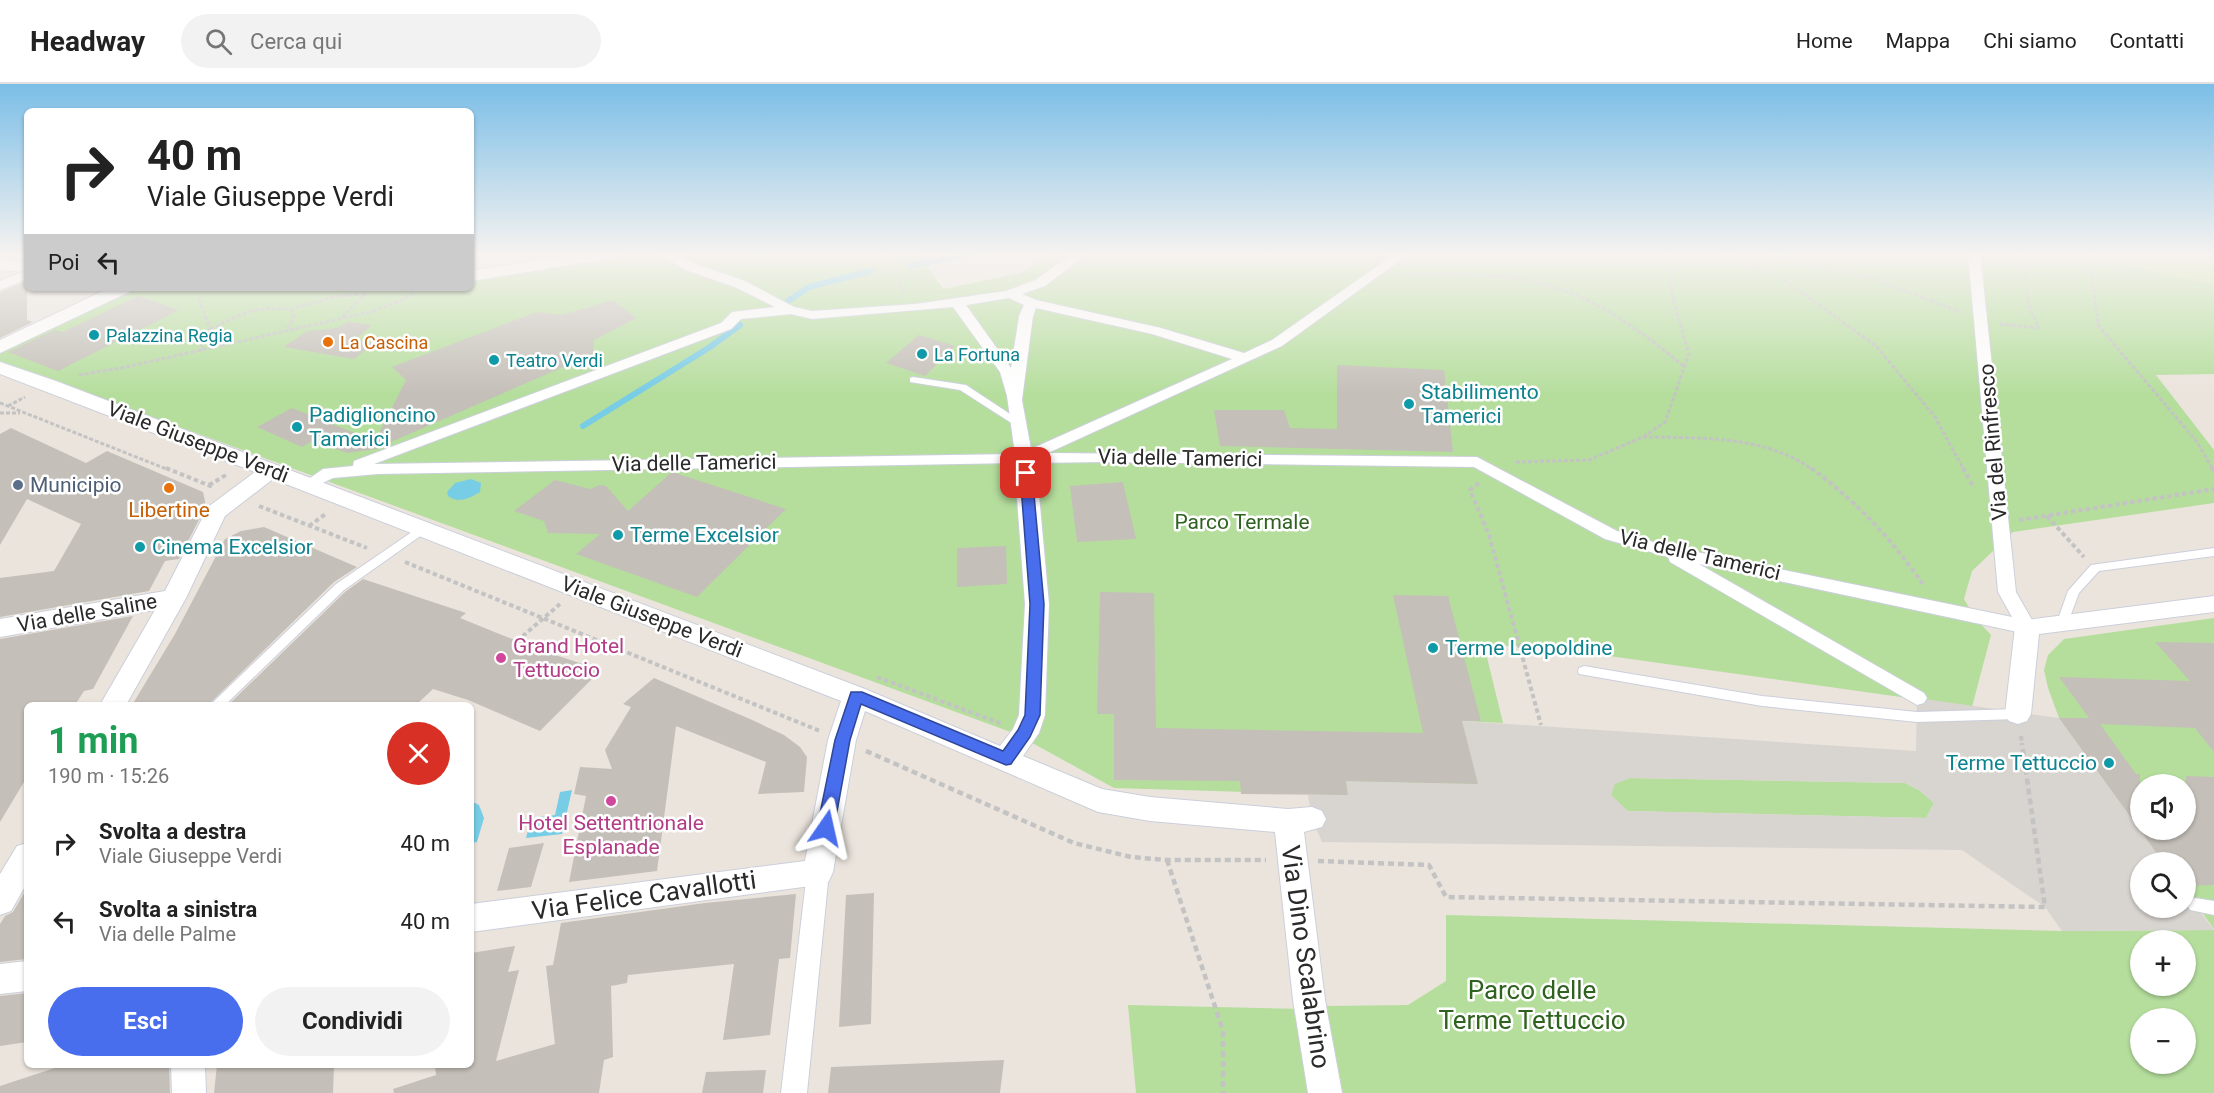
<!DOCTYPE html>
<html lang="it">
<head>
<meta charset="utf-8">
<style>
  :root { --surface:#fff; --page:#f2f2f2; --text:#222; --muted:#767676; --line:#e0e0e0; --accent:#486ded }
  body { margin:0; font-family:Roboto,sans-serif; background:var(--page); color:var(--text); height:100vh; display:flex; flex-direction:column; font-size:22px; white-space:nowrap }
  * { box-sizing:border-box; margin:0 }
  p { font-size:20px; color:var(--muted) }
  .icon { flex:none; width:33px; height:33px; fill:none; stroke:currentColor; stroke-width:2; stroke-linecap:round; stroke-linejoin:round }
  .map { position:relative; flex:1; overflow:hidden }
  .details { position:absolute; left:24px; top:618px; width:450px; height:366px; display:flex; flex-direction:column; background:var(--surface); border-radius:9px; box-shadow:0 2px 4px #0004 }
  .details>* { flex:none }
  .top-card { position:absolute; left:24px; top:24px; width:450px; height:183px; border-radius:9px; box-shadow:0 2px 4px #0004; background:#fff; color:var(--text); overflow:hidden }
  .fabs { position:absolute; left:2130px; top:690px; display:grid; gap:12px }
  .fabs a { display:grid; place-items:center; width:66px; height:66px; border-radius:50%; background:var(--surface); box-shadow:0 2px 4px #0004; font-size:30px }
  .pin { position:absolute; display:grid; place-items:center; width:51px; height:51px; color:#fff; margin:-26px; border-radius:12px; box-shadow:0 3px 9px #0006 }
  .me { position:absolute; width:66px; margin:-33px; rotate:11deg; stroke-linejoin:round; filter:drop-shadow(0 0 4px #0008) }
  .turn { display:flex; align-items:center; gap:21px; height:126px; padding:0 24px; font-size:27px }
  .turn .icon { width:78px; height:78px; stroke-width:2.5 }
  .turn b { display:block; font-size:42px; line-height:51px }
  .then { display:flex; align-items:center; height:57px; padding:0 24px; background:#0003; gap:12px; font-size:22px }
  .round { display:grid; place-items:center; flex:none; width:63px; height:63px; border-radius:32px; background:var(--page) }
  .head { display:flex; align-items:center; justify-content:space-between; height:102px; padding:0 24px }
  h1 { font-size:36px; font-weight:700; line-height:45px; color:#1e9e55 }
  .primary-button { display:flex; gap:12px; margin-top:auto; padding:12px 24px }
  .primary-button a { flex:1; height:69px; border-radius:36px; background:var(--accent); color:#fff; font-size:24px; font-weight:700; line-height:69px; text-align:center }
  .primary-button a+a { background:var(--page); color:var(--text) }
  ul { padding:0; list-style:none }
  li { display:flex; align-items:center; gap:18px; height:78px; padding:0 24px }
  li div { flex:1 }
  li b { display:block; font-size:22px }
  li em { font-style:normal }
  header { display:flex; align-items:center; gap:36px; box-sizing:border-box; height:84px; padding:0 30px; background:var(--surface); border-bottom:2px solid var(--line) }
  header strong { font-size:28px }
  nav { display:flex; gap:33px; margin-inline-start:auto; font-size:21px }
  .search { width:420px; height:54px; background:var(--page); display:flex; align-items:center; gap:15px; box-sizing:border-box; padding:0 21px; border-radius:33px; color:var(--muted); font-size:22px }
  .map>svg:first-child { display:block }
  .green { fill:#b5de9d; fill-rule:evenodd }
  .pitch { fill:#c7e49a }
  .plaza { fill:#d8d4cf; fill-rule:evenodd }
  .water { fill:#77cce6 }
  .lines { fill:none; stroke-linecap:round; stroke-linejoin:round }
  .stream { stroke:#77cce6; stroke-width:6 }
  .building { fill:#c4bfb8 }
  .service-casing { stroke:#cbcfdb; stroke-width:2 }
  .pedestrian-casing { stroke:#cbcfdb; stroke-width:2 }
  .minor-casing { stroke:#cbcfdb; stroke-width:2 }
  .path-far2 { stroke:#c3c3c3; stroke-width:3; stroke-dasharray:4 2; stroke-linecap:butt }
  .path-far1 { stroke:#c3c3c3; stroke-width:4; stroke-dasharray:4.5 3; stroke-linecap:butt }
  .path { stroke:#c3c3c3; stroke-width:4.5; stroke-dasharray:6 4; stroke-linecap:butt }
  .service { fill:#fff; fill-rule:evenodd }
  .pedestrian { fill:#fff; fill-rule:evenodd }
  .minor { fill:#fff; fill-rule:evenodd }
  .route { fill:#486ded; stroke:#2f479a; stroke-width:1.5 }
  .culture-dot { fill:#0f9aa8; stroke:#fff; stroke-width:2 }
  .food-dot { fill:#e8710a; stroke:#fff; stroke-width:2 }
  .service-dot { fill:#5c6f8a; stroke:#fff; stroke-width:2 }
  .hotel-dot { fill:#d1479c; stroke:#fff; stroke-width:2 }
  .labels { text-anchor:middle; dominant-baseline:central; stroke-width:5; stroke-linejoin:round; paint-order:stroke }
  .far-culture-label { font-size:18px; fill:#0d838f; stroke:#fff; text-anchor:start }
  .far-food-label { font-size:18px; fill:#c56008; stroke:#fff; text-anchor:start }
  .culture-label { font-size:21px; fill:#0d838f; stroke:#fff; text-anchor:start }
  .street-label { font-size:21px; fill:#2a2a2a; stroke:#fff }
  .service-label { font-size:21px; fill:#4e5e75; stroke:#fff; text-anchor:start }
  .food-label { font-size:21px; fill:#c56008; stroke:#fff }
  .park-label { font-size:21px; fill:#2f621f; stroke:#fff }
  .hotel-label { font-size:21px; fill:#b23c85; stroke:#fff; text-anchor:start }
  .near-street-label { font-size:26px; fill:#2a2a2a; stroke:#fff }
  .near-park-label { font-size:26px; fill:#2f621f; stroke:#fff }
</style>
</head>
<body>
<header>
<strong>Headway</strong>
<div class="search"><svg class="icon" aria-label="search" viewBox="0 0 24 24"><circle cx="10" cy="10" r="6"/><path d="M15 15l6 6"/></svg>Cerca qui</div>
<nav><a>Home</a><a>Mappa</a><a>Chi siamo</a><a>Contatti</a></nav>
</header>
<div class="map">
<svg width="2214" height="1009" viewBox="0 0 2214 1009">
  <rect width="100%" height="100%" fill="#ebe4dd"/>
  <path class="green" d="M637 169H919L943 205 1022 189 1048 169H2214V290L2156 291 2214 366V419L2013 448 1972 487 1964 515 1975 534 1991 551 1972 623 1552 564 1484 561 1503 639 1462 637 1478 700 1346 698 1348 711 1114 704 1016 650 0 277V266L125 207 139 204H471V195Z
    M2214 534V845L2186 806V778H2165L2141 746H2186V700H2140V745L2059 634 2048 604 2044 586 2048 571 2064 555Z
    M1630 694 1905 699 1919 706 1934 719 1926 734 1627 727 1611 711 1614 700Z
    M1446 831 2062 847 2214 846V1009H1343L1326 922 1408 921 1446 897ZM2140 856H2186V902H2140ZM2140 934H2186V980H2140Z
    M1128 921 1302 925 1313 1009H1136Z"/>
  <path class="pitch" d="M2116 169H2214V201L2117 179Z"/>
  <path class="plaza" d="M1917 614 2059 634 2163 778H2140V824H2186V809L2214 846 2062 847 2045 823 1962 766 1322 758 1312 735 1308 711H1348L1346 697 1477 700 1462 637 1916 667ZM1630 694 1905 699 1919 706 1934 719 1926 734 1628 727 1611 711 1615 700Z"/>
  <path class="water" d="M471 395 481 399 480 408C470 414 458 420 448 412L447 408 455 399Z
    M572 706 562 750 526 754 531 734 555 731 560 708Z
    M471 717 479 721 484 734 477 758 471 759Z"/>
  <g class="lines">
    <path class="stream" d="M909 182 976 169
      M788 217 809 203 871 187
      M583 342 710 263 740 241"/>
  </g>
  <path class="building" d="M27 197V236L33 238 0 254V208Z
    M138 212 179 226 58 287 8 268 55 246 63 248Z
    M613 216 636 234 594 256 593 270 384 361 387 362 383 364 347 369 312 357 302 363 257 343 292 324 375 357 406 296 392 283 537 228 562 231Z
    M348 238 372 241 355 256 374 259 354 275 284 263 307 247 337 244Z
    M919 251 955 262 925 292 886 279Z
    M1337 281 1444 286 1453 368 1220 362 1214 326H1284L1290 344 1337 345Z
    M11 344 86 379 107 367 203 408 206 422 179 475 165 477 149 507 0 533V494L54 487 81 440 27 415 0 461V350Z
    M672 388 786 425 697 513 576 470 600 450 548 449 544 437 514 427 555 396 590 405 600 401 606 402 628 427Z
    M1123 398 1136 455 1077 458 1070 402Z
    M264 443 357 483 334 498 208 621H132L175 550 225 455 241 447Z
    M1006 462 1007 500 957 503V464Z
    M363 495 466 529 460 534 537 565 601 586 540 647 468 616 433 605 416 621H228L345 508Z
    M1100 508 1154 509 1156 644 1423 649 1393 511 1448 512 1481 637H1462L1478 700 1346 697 1348 711 1241 710 1240 697 1114 696V630H1097Z
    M133 532 93 605 84 607 75 621H27V693L0 738V555Z
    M2155 558 2214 559V668L2195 644 2100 640 2136 690H2140V746H2186V692L2214 693V801L2186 802V778H2163L2059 634H2089L2059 593 2190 597Z
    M654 594 750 635 784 651 800 663 807 673 804 708 758 710 766 678 676 642 657 787 569 798 586 712 574 710 580 683 612 685 605 666 631 623 623 620Z
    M544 759 531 803 497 807 509 764Z
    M27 804V875L0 878V840L5 832 13 828Z
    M874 809 871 940 839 943 846 811Z
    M796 810 790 874 779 875 770 951 723 956 734 880 628 891 627 899 611 902 613 973 604 976 599 1009H394L393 1005 436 991 435 981H471V869L515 862 508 888 519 886 496 977 555 960 546 882 553 881 561 839 705 819Z
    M27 909V958L0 962V912Z
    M1004 976 1000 1009H828L831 983Z
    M64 981H169L170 1009H0V1002Z
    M217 981H334L333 1009H214Z
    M766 986 763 1009H702L706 988Z"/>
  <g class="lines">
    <defs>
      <path id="service" d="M913 293 966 301 1022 338 1021 340H1013L960 306 910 298V294Z
        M422 441 426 442 428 445 426 448 344 506 225 621H210L336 500Z
        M2214 464V472L2099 487 2079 509 2067 541H2059L2057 538 2068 507 2091 481Z
        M1584 582 1762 612 1917 628 2018 625 2023 626 2025 630 2023 634 2018 635 1917 638 1762 622 1579 590 1578 587 1579 584Z
        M2195 814 2214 817V831L2190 826 2187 821 2190 816Z"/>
      <path id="pedestrian" d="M660 169H674L693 179 745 197 794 223 812 227 915 220 1006 207 1035 196 1074 169H1088L1045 202 1022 210 1036 216 1161 244 1244 269 1272 256 1396 169H1410L1282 262 1048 369 1477 373 1617 447 1663 461 2012 533 1998 508 1968 169H1980L2016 508 2036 543 2034 548 2027 550 1699 480 1924 609 1927 614 1924 619 1917 621 1670 478 1668 473 1605 455 1474 383 1105 378 1032 379 1033 385 1025 390 1019 388 1016 379 378 390 333 394 308 406 300 401 323 385 353 382 354 377 721 239 732 228 775 223 735 203 683 185ZM1009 214 1024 221 1019 232 1011 284 966 221ZM953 223 1000 288 1007 312 1015 370 374 380 731 245 741 235 791 230 812 235ZM1036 224 1152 250 1232 275 1031 365 1022 316 1033 232Z
        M27 186V195L0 206V197Z
        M818 778 826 781 829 788 807 1009H781L807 788 810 781Z"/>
      <path id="minor" d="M584 169H620L618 173 612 174 471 197V187Z
        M0 176 27 178V188L0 186Z
        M109 204H132L129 208 0 269V256Z
        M0 278 56 297 865 605 1000 662 1013 645 1019 631 1025 520 1015 389 1018 384 1026 382 1034 384 1037 389 1049 520 1045 631 1039 649 1023 672 1102 705 1150 713 1288 725 1312 723 1322 727 1326 735 1322 743 1304 748 1325 916 1342 1009H1308L1293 916 1275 748 1150 737 1098 728 865 627 856 656 833 788 829 797 818 801 471 848V820L805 777 828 656 841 617 273 395 225 432 186 514 126 621H100L155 526 0 553V535L165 507 208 423 255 388 0 290Z
        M2214 512V528L2039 550 2031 630 2027 637 2018 640 2009 637 2005 630 2015 543 2018 537Z
        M27 759V799L11 827 0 831V790L17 762Z
        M27 877V907L0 910V880Z
        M171 981H205L206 1009H172Z"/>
    </defs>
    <use href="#service" class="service-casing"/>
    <use href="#pedestrian" class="pedestrian-casing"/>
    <use href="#minor" class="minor-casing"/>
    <path class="path-far2" d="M881 169 905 209
      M1725 169 1730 175 1780 193 1876 262 1935 333 1964 386
      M1764 169 1871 194 1961 228
      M2089 169 2098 241 2197 358 2213 386
      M1404 190C1451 190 1501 188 1547 201 1599 215 1643 249 1685 283
      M199 215 210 245 200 267
      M290 225 334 213 366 209
      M342 233 371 204
      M2000 240 2039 244 2029 222 2022 169
      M210 245C243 230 252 222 290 225L294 233 286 247
      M79 291 121 284 370 228 400 217 421 204
      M0 319 169 386
      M8 322 25 313
      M0 329H20
      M1643 353C1700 354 1765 351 1813 386
      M1516 378 1589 376 1643 353 1665 338 1689 270 1672 212 1670 169"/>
    <path class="path-far1" d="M166 384 213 403
      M1811 384C1858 419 1891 454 1924 502
      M1963 384 1974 404
      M2212 384 2214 387
      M1479 399 1470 406 1489 451 1541 641
      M209 401 226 391
      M259 422 367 464
      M2047 432 2084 473
      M2019 436 2214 405
      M309 442 327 429
      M405 478 820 647
      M517 557 560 520
      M877 593 1002 640
      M2021 652 2022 661"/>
    <path class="path" d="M866 667 1074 759 1131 773 1167 776H1266
      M1167 776 1223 947V1009
      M1318 777 1429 781 1446 813 2045 823 2022 659"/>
    <use href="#service" class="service"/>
    <use href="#pedestrian" class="pedestrian"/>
    <use href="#minor" class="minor"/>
  </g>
  <linearGradient id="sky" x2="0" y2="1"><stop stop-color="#7bbee7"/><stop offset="0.55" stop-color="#f6f3f0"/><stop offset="1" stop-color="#f6f3f0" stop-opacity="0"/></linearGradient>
  <rect width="2214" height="310" fill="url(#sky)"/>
  <path class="route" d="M1026 385 1032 389 1044 520 1040 631 1030 653 1011 680 1006 681 861 620 850 656 834 744 832 749 826 751 820 749 817 744 835 656 851 608H862L1003 667 1018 646 1025 631 1030 520 1020 389Z"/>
  <g class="culture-dot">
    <circle cx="94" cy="251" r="6"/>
    <circle cx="922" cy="270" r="6"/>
    <circle cx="494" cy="276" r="6"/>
    <circle cx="1409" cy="320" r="6"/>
    <circle cx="297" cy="343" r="6"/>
    <circle cx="618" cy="451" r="6"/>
    <circle cx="140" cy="463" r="6"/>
    <circle cx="1433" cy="564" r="6"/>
    <circle cx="2109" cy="679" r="6"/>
  </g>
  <g class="food-dot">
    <circle cx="328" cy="258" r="6"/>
    <circle cx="169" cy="404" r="6"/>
  </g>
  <circle class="service-dot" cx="18" cy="401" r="6"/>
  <g class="hotel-dot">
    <circle cx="501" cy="574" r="6"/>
    <circle cx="611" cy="717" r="6"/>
  </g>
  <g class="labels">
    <g class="far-culture-label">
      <text x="106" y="251">Palazzina Regia</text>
      <text x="934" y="270">La Fortuna</text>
      <text x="506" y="276">Teatro Verdi</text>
    </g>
    <g class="far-food-label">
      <text x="340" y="258">La Cascina</text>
    </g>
    <g class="culture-label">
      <text x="1421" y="308">Stabilimento<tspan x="1421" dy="24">Tamerici</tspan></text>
      <text x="309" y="331">Padiglioncino<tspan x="309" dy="24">Tamerici</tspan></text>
      <text x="630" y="451">Terme Excelsior</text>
      <text x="152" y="463">Cinema Excelsior</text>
      <text x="1445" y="564">Terme Leopoldine</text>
      <text x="2097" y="679" text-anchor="end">Terme Tettuccio</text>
    </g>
    <g class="street-label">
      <text transform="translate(198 358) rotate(21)">Viale Giuseppe Verdi</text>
      <text transform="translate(1993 358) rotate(-95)">Via del Rinfresco</text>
      <text transform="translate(1180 374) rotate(1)">Via delle Tamerici</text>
      <text transform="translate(694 379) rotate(-1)">Via delle Tamerici</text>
      <text transform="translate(1700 471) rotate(13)">Via delle Tamerici</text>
      <text transform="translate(87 529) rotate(-10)">Via delle Saline</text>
      <text transform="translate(652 533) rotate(21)">Viale Giuseppe Verdi</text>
    </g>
    <g class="service-label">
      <text x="30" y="401">Municipio</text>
    </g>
    <g class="food-label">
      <text x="169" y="426">Libertine</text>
    </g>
    <g class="park-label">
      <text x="1242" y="438">Parco Termale</text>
    </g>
    <g class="hotel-label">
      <text x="513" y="562">Grand Hotel<tspan x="513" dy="24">Tettuccio</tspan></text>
      <text x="611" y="739" text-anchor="middle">Hotel Settentrionale<tspan x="611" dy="24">Esplanade</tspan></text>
    </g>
    <g class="near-street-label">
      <text transform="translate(644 811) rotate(-8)">Via Felice Cavallotti</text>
      <text transform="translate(1306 873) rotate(82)">Via Dino Scalabrino</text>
    </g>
    <g class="near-park-label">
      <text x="1532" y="906">Parco delle<tspan x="1532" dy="30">Terme Tettuccio</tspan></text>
    </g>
  </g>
</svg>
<div class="fabs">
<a><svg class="icon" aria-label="sound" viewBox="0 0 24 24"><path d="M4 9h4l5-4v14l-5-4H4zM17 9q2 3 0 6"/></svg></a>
<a><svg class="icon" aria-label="search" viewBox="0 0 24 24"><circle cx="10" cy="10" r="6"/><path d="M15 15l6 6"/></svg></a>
<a>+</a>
<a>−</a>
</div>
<div class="pin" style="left:1026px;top:389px;background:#d93025"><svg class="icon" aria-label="arrive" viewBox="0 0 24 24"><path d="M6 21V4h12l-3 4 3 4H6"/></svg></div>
<svg class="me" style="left:826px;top:744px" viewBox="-20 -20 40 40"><path d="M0-17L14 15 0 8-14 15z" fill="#486ded" stroke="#fff" stroke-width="4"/></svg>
<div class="top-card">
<div class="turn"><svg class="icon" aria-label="right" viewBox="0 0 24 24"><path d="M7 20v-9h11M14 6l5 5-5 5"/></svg><div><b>40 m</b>Viale Giuseppe Verdi</div></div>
<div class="then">Poi<svg class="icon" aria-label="left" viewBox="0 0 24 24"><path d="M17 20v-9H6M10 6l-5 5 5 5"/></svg></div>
</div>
<section class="details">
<div class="head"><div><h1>1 min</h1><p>190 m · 15:26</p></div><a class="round" style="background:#d93025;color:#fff"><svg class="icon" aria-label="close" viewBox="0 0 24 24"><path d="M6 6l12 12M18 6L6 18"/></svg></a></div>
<ul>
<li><svg class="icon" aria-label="right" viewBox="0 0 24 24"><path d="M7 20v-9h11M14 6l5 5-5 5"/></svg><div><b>Svolta a destra</b><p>Viale Giuseppe Verdi</p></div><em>40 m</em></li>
<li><svg class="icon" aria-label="left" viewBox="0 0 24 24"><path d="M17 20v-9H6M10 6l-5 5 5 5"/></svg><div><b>Svolta a sinistra</b><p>Via delle Palme</p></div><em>40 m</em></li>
</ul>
<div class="primary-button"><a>Esci</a><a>Condividi</a></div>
</section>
</div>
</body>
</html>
